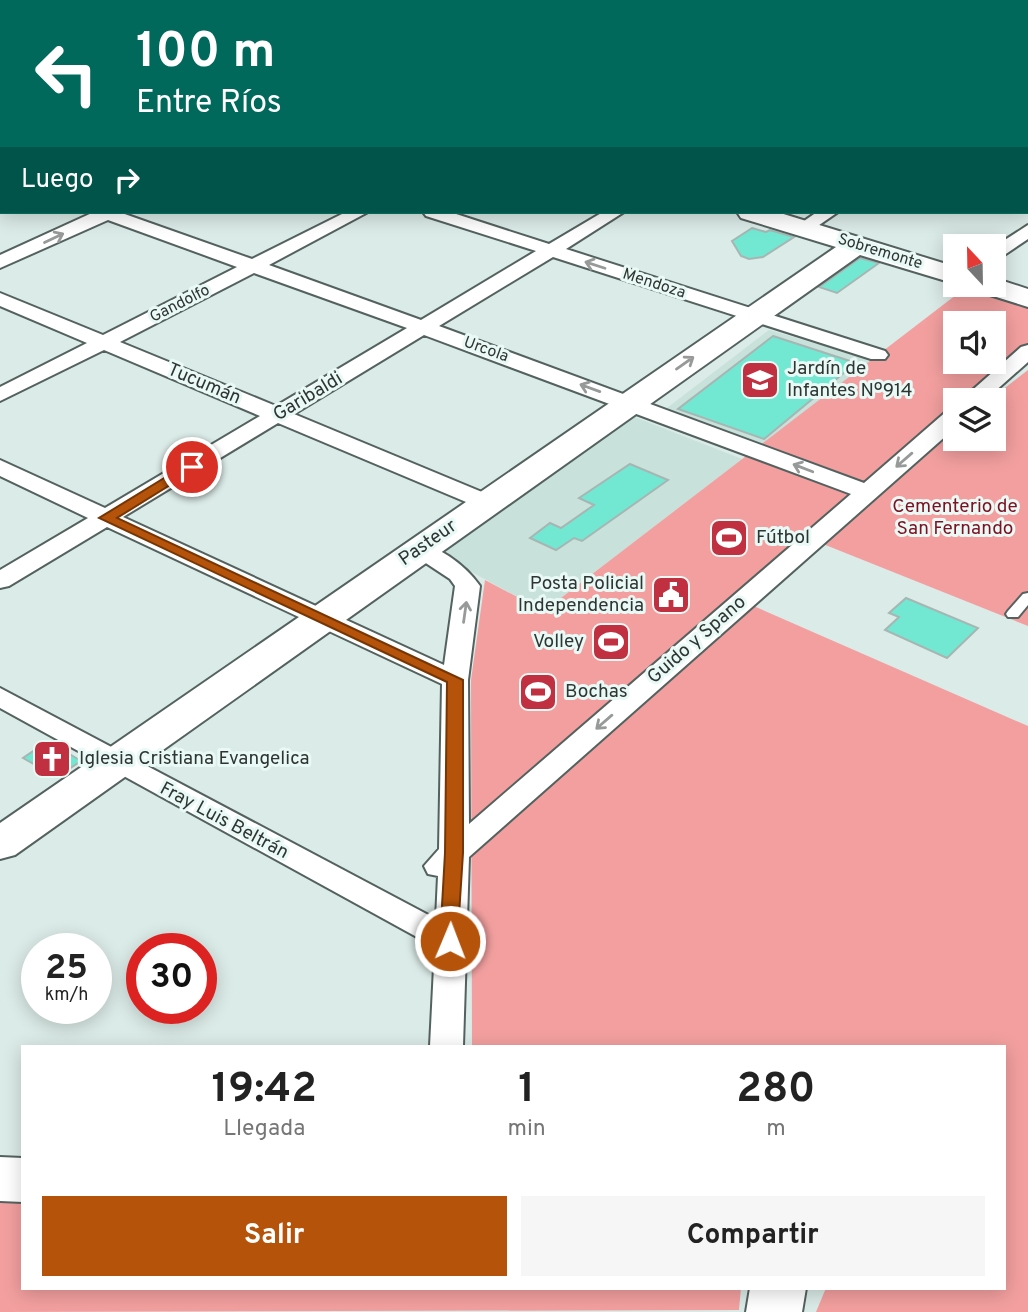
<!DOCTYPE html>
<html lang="es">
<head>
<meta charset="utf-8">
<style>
  :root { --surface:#fff; --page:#f6f6f6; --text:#222; --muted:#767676; --accent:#b45309 }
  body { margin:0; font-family:Overpass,sans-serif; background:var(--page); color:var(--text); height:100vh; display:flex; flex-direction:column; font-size:26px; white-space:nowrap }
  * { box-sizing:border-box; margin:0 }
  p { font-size:23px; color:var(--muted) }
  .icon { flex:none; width:38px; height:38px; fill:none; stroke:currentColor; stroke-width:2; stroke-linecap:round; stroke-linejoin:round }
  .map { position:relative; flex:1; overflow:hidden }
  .drawer { position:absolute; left:21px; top:1045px; width:985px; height:245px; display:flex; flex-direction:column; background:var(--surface); border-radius:0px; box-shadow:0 4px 18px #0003 }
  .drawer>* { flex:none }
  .banner { position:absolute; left:0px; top:0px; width:1029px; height:214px; box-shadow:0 4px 18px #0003; background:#00695c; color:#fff; overflow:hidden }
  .needle { width:46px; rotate:338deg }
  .tools { position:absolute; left:943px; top:234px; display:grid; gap:14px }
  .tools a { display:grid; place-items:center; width:63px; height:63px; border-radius:0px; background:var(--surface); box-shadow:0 4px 18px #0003; font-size:35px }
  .speed { position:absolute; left:21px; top:933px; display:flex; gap:14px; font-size:35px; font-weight:700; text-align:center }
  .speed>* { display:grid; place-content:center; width:91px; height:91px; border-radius:50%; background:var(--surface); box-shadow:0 4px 18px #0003; line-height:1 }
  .speed small { font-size:18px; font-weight:400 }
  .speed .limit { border:10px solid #d22; background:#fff; color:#111 }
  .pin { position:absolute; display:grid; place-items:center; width:60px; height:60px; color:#fff; margin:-30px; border:4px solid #fff; border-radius:50%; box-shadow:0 2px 7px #0007 }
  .me { position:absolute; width:77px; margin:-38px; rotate:1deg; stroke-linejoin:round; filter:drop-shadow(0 0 5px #0008) }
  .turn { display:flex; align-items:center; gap:24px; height:147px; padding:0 21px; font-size:32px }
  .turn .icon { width:91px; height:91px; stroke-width:2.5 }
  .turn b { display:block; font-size:49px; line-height:60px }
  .then { display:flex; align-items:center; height:66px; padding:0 21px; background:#0003; gap:14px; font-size:26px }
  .eta { display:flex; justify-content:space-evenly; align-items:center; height:119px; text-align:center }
  .eta b { font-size:42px; font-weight:700; line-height:49px }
  .primary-button { display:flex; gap:14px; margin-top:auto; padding:14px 21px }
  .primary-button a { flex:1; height:80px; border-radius:0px; background:var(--accent); color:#fff; font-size:28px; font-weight:700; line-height:80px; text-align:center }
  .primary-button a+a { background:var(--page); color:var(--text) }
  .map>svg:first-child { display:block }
  .built { fill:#c8e1db }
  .green { fill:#f39f9f; fill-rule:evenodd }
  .building { fill:#72e8d2; stroke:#a7b6b2; stroke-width:2 }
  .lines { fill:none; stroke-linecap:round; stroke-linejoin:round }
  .lane-casing { stroke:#54625f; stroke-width:4 }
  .street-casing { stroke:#54625f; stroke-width:4 }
  .secondary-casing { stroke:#54625f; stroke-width:4 }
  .lane { fill:#fff; fill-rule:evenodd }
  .street { fill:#fff; fill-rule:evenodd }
  .secondary { fill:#fff; fill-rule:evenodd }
  .oneway { stroke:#979a99 }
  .route { fill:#b45309; stroke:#753606; stroke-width:2 }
  .labels { text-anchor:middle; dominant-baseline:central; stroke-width:6; stroke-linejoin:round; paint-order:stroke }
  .far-street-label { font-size:16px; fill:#2f3533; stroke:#e9f9f5 }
  .poi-label { font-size:19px; fill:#2f3533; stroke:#e9f9f5; text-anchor:start }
  .street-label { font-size:19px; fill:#2f3533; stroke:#e9f9f5 }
  .park-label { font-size:19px; fill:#7d1021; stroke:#e9f9f5 }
</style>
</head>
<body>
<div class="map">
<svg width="1028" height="1312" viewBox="0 0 1028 1312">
  <rect width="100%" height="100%" fill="#dbebe7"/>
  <path class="built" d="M769 330 872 360 761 445 667 408Z
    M627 414 742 459 544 611 431 550Z"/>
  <path class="green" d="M969 285 1028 302V351L971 401H956V439H994V401H988L1028 370V626L813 540 742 601 1028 726V1312H816L826 1288H1004V1046H472L471 680 485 580 544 611ZM956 324H994V362H956Z
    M0 1197 23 1199V1288H741L739 1310 0 1312Z"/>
  <path class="building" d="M752 228 766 232 770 230 794 237 763 257 749 259 741 256 732 241Z
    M860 258 879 263 837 293 819 287Z
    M773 336 856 363 764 439 678 409Z
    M630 464 668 480 582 541 574 538 556 550 530 538 550 523 561 528 594 505 579 498Z
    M906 598 978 628 947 658 885 630 899 617 889 613Z
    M48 741 81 761 57 777 23 758Z"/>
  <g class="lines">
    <defs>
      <path id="lane" d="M1028 593V605L1018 617H1008L1006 614 1008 611 1023 594Z"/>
      <path id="street" d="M50 0H70L71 2H51Z
        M109 0H127L108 2Z
        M350 0H370L371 2H351Z
        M561 0H577L560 2Z
        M654 0H675L676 2H655Z
        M765 0H782L764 2Z
        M958 0H979L980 2H959Z
        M1027 8H1028V17H1027Z
        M0 71 2 72V82L0 81Z
        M1028 76V86L1027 87V77Z
        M0 169H2V180H0Z
        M1027 169H1028V179H1027Z
        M94 212H119L252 259 346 212H368L269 265 421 320 536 251 426 216 423 212H450L549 244 603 212H624L566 249 885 351 888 355 885 359H871L553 257 439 326 864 483 948 410 956 409V427L469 857 463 1046H430L435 947 0 708V688L436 919 438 876 428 874 424 866 439 849 442 684 107 527 9 586 0 588V570L88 518 0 476V460L105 508 260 416 104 350 0 401V387L87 343 0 306V293L103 335 237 267 108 220 0 268V255ZM254 273 407 328 276 406 120 342ZM424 335 851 494 469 824 468 680 480 586C467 567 434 539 409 545L406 550 450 579 455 586 444 665 123 517 278 423 478 507H494L498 502 494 497 294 414Z
        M817 212H838L809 232H797L794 228Z
        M1028 225V239L994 262V247Z
        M1028 345V362L984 401H960L1021 347Z"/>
      <path id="secondary" d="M298 0H321L297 2Z
        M0 34H2V48H0Z
        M0 120H2L0 135Z
        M737 212H777L956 267V284L860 255 15 855 0 859V823L836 247 741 218Z
        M994 278 1028 289V307L977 291 973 285H994Z
        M0 1157 23 1158V1202L0 1201Z
        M750 1288H806L802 1312H746Z"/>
    </defs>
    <use href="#lane" class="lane-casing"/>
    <use href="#street" class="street-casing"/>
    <use href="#secondary" class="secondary-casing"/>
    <use href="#lane" class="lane"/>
    <use href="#street" class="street"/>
    <use href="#secondary" class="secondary"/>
  </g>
  <defs><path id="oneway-shaft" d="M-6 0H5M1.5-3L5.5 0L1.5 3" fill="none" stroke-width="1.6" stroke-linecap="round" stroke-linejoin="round" transform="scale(1.75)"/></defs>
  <g class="oneway">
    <use href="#oneway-shaft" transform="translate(54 238) rotate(-25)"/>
    <use href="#oneway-shaft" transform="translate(595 265) rotate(-162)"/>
    <use href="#oneway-shaft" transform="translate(685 363) rotate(-35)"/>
    <use href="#oneway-shaft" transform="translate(590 388) rotate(-160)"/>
    <use href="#oneway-shaft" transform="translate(904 460) rotate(139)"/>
    <use href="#oneway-shaft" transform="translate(803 468) rotate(-159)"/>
    <use href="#oneway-shaft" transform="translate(465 612) rotate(-82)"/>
    <use href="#oneway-shaft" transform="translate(604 722) rotate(139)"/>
  </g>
  <path class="route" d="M187 464 199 467 117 518 463 680V853L457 946H443L440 941 445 853 447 682 99 518Z"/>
  <defs>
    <symbol id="school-square" viewBox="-11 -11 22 22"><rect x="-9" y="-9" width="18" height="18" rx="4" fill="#c03040" stroke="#e9f9f5"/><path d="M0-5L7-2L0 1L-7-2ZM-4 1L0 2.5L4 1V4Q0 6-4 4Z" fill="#fff"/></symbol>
    <symbol id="stadium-square" viewBox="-11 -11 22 22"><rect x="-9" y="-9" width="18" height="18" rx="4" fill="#c03040" stroke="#e9f9f5"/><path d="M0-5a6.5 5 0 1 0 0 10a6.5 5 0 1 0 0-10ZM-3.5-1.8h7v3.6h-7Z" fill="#fff"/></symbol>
    <symbol id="civic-square" viewBox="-11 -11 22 22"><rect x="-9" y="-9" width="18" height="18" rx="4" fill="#c03040" stroke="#e9f9f5"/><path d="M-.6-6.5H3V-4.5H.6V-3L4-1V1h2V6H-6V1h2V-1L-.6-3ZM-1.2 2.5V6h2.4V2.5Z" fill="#fff"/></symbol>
    <symbol id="church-square" viewBox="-11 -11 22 22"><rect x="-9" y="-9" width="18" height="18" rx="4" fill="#c03040" stroke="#e9f9f5"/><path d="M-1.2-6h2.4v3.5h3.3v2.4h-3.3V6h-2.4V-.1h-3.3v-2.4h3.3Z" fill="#fff"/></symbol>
  </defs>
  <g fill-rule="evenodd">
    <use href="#school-square" x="738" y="358" width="44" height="44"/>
    <use href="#stadium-square" x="707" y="516" width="44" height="44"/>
    <use href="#civic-square" x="649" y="573" width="44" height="44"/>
    <use href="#stadium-square" x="589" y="620" width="44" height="44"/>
    <use href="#stadium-square" x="516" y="670" width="44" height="44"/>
    <use href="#church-square" x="30" y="737" width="44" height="44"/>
  </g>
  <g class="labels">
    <g class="far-street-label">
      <text transform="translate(880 252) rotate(17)">Sobremonte</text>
      <text transform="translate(654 284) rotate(18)">Mendoza</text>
      <text transform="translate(180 304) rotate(-27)">Gandolfo</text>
      <text transform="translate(486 350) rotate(20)">Urcola</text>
    </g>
    <g class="poi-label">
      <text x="787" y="369">Jardín de<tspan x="787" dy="22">Infantes Nº914</tspan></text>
      <text x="756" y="538">Fútbol</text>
      <text x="644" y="584" text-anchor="end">Posta Policial<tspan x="644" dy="22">Independencia</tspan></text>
      <text x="584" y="642" text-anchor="end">Volley</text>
      <text x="565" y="692">Bochas</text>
      <text x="79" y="759">Iglesia Cristiana Evangelica</text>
    </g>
    <g class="street-label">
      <text transform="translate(204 384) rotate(23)">Tucumán</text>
      <text transform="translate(308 397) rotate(-31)">Garibaldi</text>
      <text transform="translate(428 543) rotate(-35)">Pasteur</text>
      <text transform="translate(697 640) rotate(-41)">Guido y Spano</text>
      <text transform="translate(224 821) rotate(28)">Fray Luis Beltrán</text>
    </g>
    <g class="park-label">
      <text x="955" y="507">Cementerio de<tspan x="955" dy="22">San Fernando</tspan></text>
    </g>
  </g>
</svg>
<div class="tools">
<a><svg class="needle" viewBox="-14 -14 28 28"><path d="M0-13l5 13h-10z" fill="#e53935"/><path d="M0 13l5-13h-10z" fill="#767676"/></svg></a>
<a><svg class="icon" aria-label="sound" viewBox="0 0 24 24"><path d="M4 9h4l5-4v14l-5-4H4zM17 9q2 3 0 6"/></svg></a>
<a><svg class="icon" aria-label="layers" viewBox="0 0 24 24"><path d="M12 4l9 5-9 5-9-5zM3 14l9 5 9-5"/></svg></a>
</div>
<div class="speed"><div>25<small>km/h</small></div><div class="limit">30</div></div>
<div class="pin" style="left:192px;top:467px;background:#d93025"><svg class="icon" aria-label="arrive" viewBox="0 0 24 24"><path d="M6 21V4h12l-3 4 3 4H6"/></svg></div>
<svg class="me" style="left:450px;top:941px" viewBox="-20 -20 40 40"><circle r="17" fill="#b45309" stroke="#fff" stroke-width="3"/><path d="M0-11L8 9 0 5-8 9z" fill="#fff"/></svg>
<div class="banner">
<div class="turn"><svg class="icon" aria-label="left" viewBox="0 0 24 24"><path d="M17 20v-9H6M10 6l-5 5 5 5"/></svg><div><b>100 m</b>Entre Ríos</div></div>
<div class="then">Luego<svg class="icon" aria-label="right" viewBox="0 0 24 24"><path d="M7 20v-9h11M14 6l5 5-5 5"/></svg></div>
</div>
<section class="drawer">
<div class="eta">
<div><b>19:42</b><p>Llegada</p></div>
<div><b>1</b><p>min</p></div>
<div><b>280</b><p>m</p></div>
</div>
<div class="primary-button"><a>Salir</a><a>Compartir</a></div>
</section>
</div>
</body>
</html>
